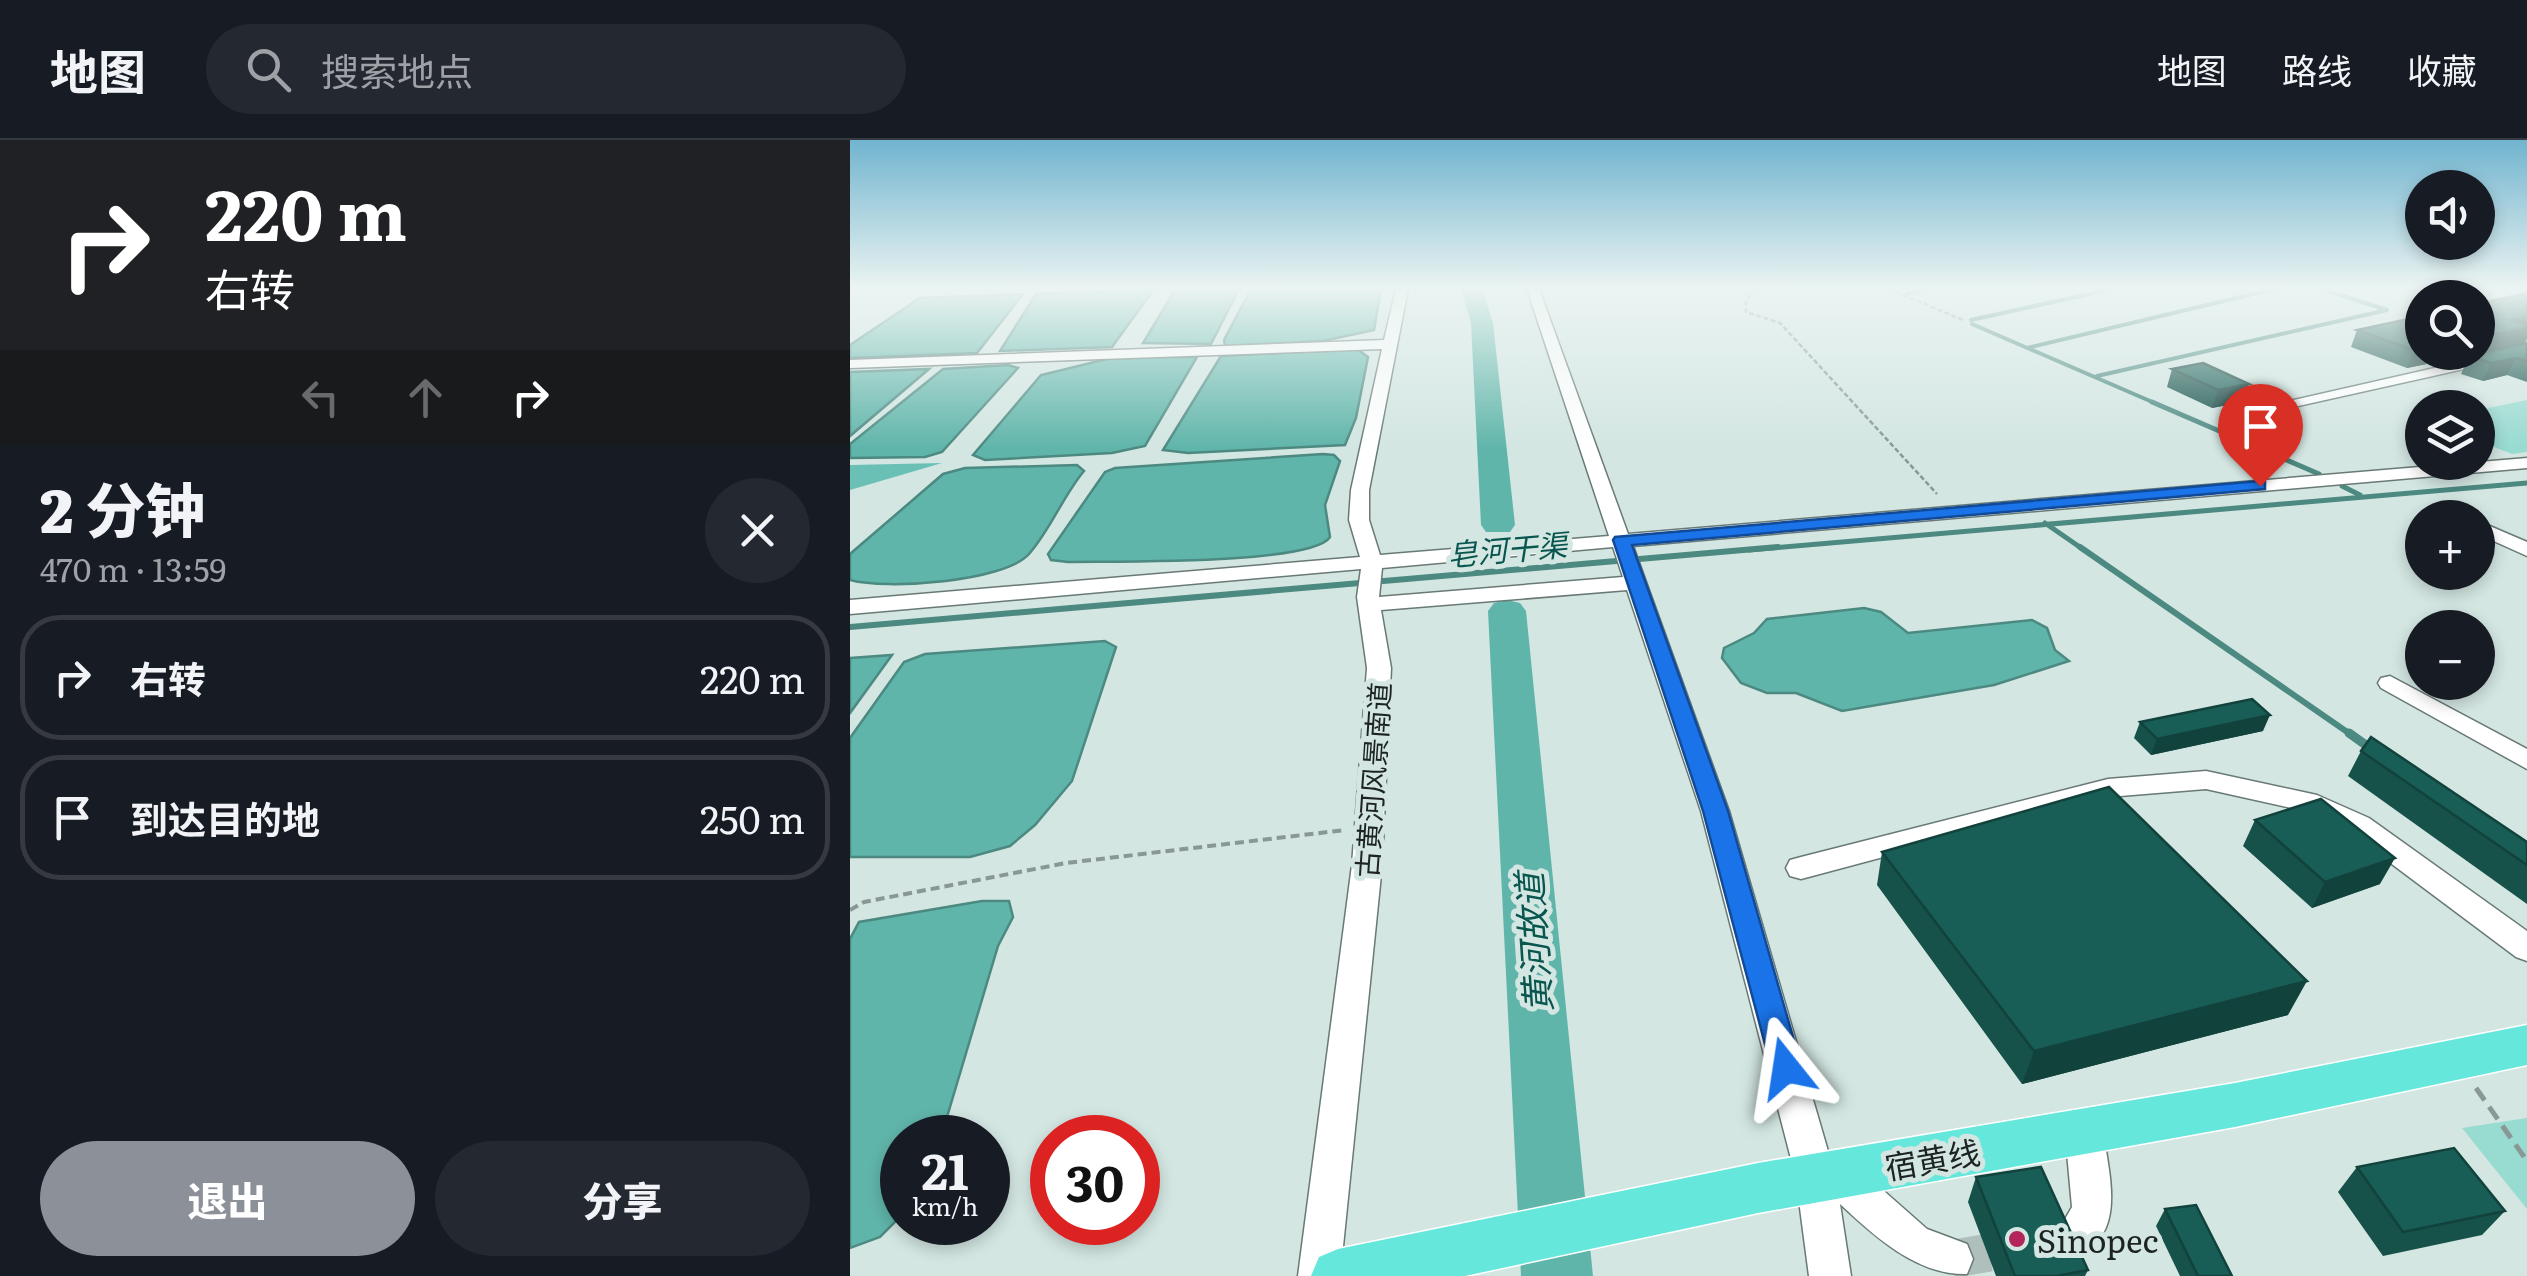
<!DOCTYPE html>
<html lang="zh">
<head>
<meta charset="utf-8">
<style>
  :root { --surface:#171b24; --page:#242831; --text:#f1f3f6; --muted:#9ea1a6; --line:#363941; --accent:#8c9099 }
  body { margin:0; font-family:Literata,"Noto Sans SC",serif; background:var(--page); color:var(--text); height:100vh; display:flex; flex-direction:column; font-size:38px; white-space:nowrap }
  * { box-sizing:border-box; margin:0 }
  p { font-size:32px; color:var(--muted) }
  .icon { flex:none; width:55px; height:55px; fill:none; stroke:currentColor; stroke-width:2; stroke-linecap:round; stroke-linejoin:round }
  .map { position:relative; flex:1; overflow:hidden }
  .panel { display:flex; flex-direction:column; background:var(--surface); width:850px }
  .panel>* { flex:none }
  .banner { background:#202124; color:#fff; overflow:hidden }
  .controls { position:absolute; left:1555px; top:30px; display:grid; gap:20px }
  .controls a { display:grid; place-items:center; width:90px; height:90px; border-radius:50%; background:var(--surface); box-shadow:0 5px 15px #0003; font-size:50px }
  .speed { position:absolute; left:30px; top:975px; display:flex; gap:20px; font-size:50px; font-weight:700; text-align:center }
  .speed>* { display:grid; place-content:center; width:130px; height:130px; border-radius:50%; background:var(--surface); box-shadow:0 5px 15px #0003; line-height:1 }
  .speed small { font-size:25px; font-weight:400 }
  .speed .limit { border:15px solid #d22; background:#fff; color:#111 }
  .pin { position:absolute; display:grid; place-items:center; width:85px; height:85px; color:#fff; margin:-102px -42px; border-radius:50% 50% 50% 0; rotate:-45deg; box-shadow:0 0 10px #0007 }
  .pin .icon { rotate:45deg }
  .me { position:absolute; width:110px; margin:-55px; rotate:345deg; stroke-linejoin:round; filter:drop-shadow(0 0 8px #0008) }
  .turn { display:flex; align-items:center; gap:35px; height:210px; padding:0 40px; font-size:45px }
  .turn .icon { width:130px; height:130px; stroke-width:2.5 }
  .turn b { display:block; font-size:70px; line-height:85px }
  .lanes { display:flex; align-items:center; height:95px; padding:0 40px; background:#0003; justify-content:center; gap:50px; direction:ltr }
  .lanes .off { opacity:.35 }
  .round { display:grid; place-items:center; flex:none; width:105px; height:105px; border-radius:52px; background:var(--page) }
  .head { display:flex; align-items:center; justify-content:space-between; height:170px; padding:0 40px }
  h1 { font-size:60px; font-weight:800; line-height:75px }
  .primary-button { display:flex; gap:20px; margin-top:auto; padding:20px 40px }
  .primary-button a { flex:1; height:115px; border-radius:60px; background:var(--accent); color:#fff; font-size:40px; font-weight:800; line-height:115px; text-align:center }
  .primary-button a+a { background:var(--page); color:var(--text) }
  ul { padding:0; list-style:none }
  li { display:flex; align-items:center; gap:30px; height:125px; margin:0 20px 15px; padding:0 20px; border:5px solid var(--line); border-radius:40px }
  li div { flex:1 }
  li b { display:block; font-size:38px }
  li em { font-style:normal }
  header { display:flex; align-items:center; gap:60px; box-sizing:border-box; height:140px; padding:0 50px; background:var(--surface); border-bottom:2px solid var(--line) }
  header strong { font-size:48px }
  nav { display:flex; gap:55px; margin-inline-start:auto; font-size:35px }
  .search { width:700px; height:90px; background:var(--page); display:flex; align-items:center; gap:25px; box-sizing:border-box; padding:0 35px; border-radius:55px; color:var(--muted); font-size:38px }
  main { display:flex; flex:1; min-height:0 }
  .map>svg:first-child { display:block }
  .green { fill:#98dbd1 }
  .forest { fill:#6ac0b4 }
  .water { fill:#60b5aa; stroke:#4c8981; stroke-width:2.5 }
  .lines { fill:none; stroke-linecap:round; stroke-linejoin:round }
  .stream-far3 { stroke:#4c8981; stroke-width:4 }
  .stream-far2 { stroke:#4c8981; stroke-width:5 }
  .stream-far1 { stroke:#4c8981; stroke-width:6 }
  .stream { stroke:#4c8981; stroke-width:9 }
  .river { fill:#60b5aa; fill-rule:evenodd }
  .minor-tunnel { stroke:#aebfbc; stroke-width:38; stroke-dasharray:38 19; stroke-linecap:butt }
  .minor-casing { stroke:#687976; stroke-width:3 }
  .major-casing { stroke:#fff; stroke-width:3 }
  .path-far2 { stroke:#899895; stroke-width:2.5; stroke-dasharray:5 2.5; stroke-linecap:butt }
  .path-far1 { stroke:#899895; stroke-width:4; stroke-dasharray:9 5; stroke-linecap:butt }
  .path { stroke:#899895; stroke-width:5; stroke-dasharray:15 8; stroke-linecap:butt }
  .minor { fill:#fff; fill-rule:evenodd }
  .major { fill:#66e7dc; fill-rule:evenodd }
  .wall { fill:#16514a }
  .shaded-wall { fill:#12423c }
  .building { fill:#195e56; stroke:#12423c; stroke-width:2.5 }
  .route { fill:#1a73e8; stroke:#114b97; stroke-width:2.5 }
  .poi-dot { fill:#b4265b; stroke:#d3e6e2; stroke-width:4 }
  .labels { text-anchor:middle; dominant-baseline:central; stroke-width:10; stroke-linejoin:round; paint-order:stroke }
  .street-label { font-size:28px; fill:#1c2322; stroke:#d3e6e2 }
  .water-label { font-size:30px; font-style:italic; fill:#09564e; stroke:#d3e6e2 }
  .near-street-label { font-size:32px; fill:#1c2322; stroke:#d3e6e2 }
  .near-poi-label { font-size:32px; fill:#1c2322; stroke:#d3e6e2; text-anchor:start }
  .near-water-label { font-size:35px; font-style:italic; fill:#09564e; stroke:#d3e6e2 }
</style>
</head>
<body>
<header>
<strong>地图</strong>
<div class="search"><svg class="icon" aria-label="search" viewBox="0 0 24 24"><circle cx="10" cy="10" r="6"/><path d="M15 15l6 6"/></svg>搜索地点</div>
<nav><a>地图</a><a>路线</a><a>收藏</a></nav>
</header>
<main>
<section class="panel">
<div class="banner">
<div class="turn"><svg class="icon" aria-label="right" viewBox="0 0 24 24"><path d="M7 20v-9h11M14 6l5 5-5 5"/></svg><div><b>220 m</b>右转</div></div>
<div class="lanes"><svg class="icon off" aria-label="left" viewBox="0 0 24 24"><path d="M17 20v-9H6M10 6l-5 5 5 5"/></svg><svg class="icon off" aria-label="ahead" viewBox="0 0 24 24"><path d="M12 20V5M6 11l6-6 6 6"/></svg><svg class="icon" aria-label="right" viewBox="0 0 24 24"><path d="M7 20v-9h11M14 6l5 5-5 5"/></svg></div>
</div>
<div class="head"><div><h1>2 分钟</h1><p>470 m · 13:59</p></div><a class="round"><svg class="icon" aria-label="close" viewBox="0 0 24 24"><path d="M6 6l12 12M18 6L6 18"/></svg></a></div>
<ul>
<li><svg class="icon" aria-label="right" viewBox="0 0 24 24"><path d="M7 20v-9h11M14 6l5 5-5 5"/></svg><div><b>右转</b></div><em>220 m</em></li>
<li><svg class="icon" aria-label="arrive" viewBox="0 0 24 24"><path d="M6 21V4h12l-3 4 3 4H6"/></svg><div><b>到达目的地</b></div><em>250 m</em></li>
</ul>
<div class="primary-button"><a>退出</a><a>分享</a></div>
</section>
<div class="map">
<svg width="1677" height="1136" viewBox="0 0 1677 1136">
  <rect width="100%" height="100%" fill="#d3e6e2"/>
  <path class="green" d="M1677 260V312L1662 314 1628 301V270Z
    M1677 978V1069L1612 988Z"/>
  <path class="forest" d="M92 323 0 350V325Z"/>
  <path class="water" d="M304 149 262 207 150 211 186 154Z
    M389 149 361 204 293 203 325 150Z
    M401 149H531L524 190 473 201 375 206 374 200Z
    M173 154 127 213 0 218V205L70 158Z
    M507 209 518 217 506 278 495 305 338 313 313 310 371 216Z
    M265 217H347L295 306 262 313 135 320 123 315 191 235Z
    M158 225 168 228 92 312 75 317 0 318V304L93 229Z
    M79 229 0 296V232Z
    M473 314 484 315 490 321 475 365 480 397C462 425 261 421 218 422L201 420 198 414 255 332 265 328Z
    M227 325 234 331C213 356 201 389 179 414 154 442 35 450 0 440V414L93 334 115 328Z
    M1014 468 1031 472 1058 493 1182 480 1197 488 1205 510 1219 521 1144 545 992 571 946 553H917L891 543 872 518 874 508 904 493 917 479Z
    M255 501 266 507 222 641 185 685 160 706 120 717H0V598L54 522 75 514Z
    M42 515 0 573V518Z
    M132 761H159L163 777 148 806 91 997 52 998V1075L30 1097 0 1108V799L9 782Z"/>
  <g class="lines">
    <path class="stream-far3" d="M1057 154 1076 149
      M1121 180 1262 149
      M1122 184 1307 264
      M1177 208 1424 149
      M1247 236 1537 170 1472 149"/>
    <path class="stream-far2" d="M1302 262 1469 334
      M1492 346 1510 355
      M1195 383 1234 410
      M899 410 1677 343"/>
    <path class="stream-far1" d="M1230 407 1503 596
      M0 487 928 407"/>
    <path class="stream" d="M1499 593 1520 608"/>
    <path class="river" d="M611 149H632L643 183 665 385 660 392H636L631 385 621 183Z
      M657 460 670 463 676 471 743 1136H671L638 471 644 463Z"/>
    <path class="minor-tunnel" d="M1102 1119 1171 1107"/>
    <defs>
      <path id="minor" d="M546 149H558L519 350V380L530 415 759 396 677 149H689L778 394 1677 318V328L783 406 879 671 980 1018 986 1015 1000 1021 1077 1089 1117 1104 1123 1119 1117 1134C1067 1136 1022 1094 990 1064L1001 1136H959L946 1038 851 671 777 450 531 470 541 528 532 725 490 1136H448L502 725 517 528 507 457 511 429 0 474V460L510 417 499 380 501 350 532 209 0 228V220L534 200ZM763 407 773 437 529 457 532 428Z
        M1677 207V215L1381 281 1373 276Z
        M1628 381 1677 402V416L1628 394Z
        M1540 536 1677 609V629L1531 548 1528 543 1531 538Z
        M1356 631 1467 655 1519 678 1677 791V821L1666 817 1499 692 1450 670 1356 649 1258 657 951 739 940 736 936 728 940 720 951 717 1258 639Z
        M1234 973 1247 979 1253 991C1259 1036 1278 1096 1224 1118L1210 1112 1204 1098 1222 1067 1215 991 1221 979Z"/>
      <path id="major" d="M1677 885V925L1385 987 908 1073 615 1136H461L469 1117 488 1109 908 1023 1385 943Z"/>
    </defs>
    <use href="#minor" class="minor-casing"/>
    <use href="#major" class="major-casing"/>
    <path class="path-far2" d="M906 149 896 161V172L930 183 1087 354
      M1039 149 1113 180"/>
    <path class="path-far1" d="M0 770 14 762 216 723 495 690"/>
    <path class="path" d="M1626 948 1677 1021"/>
    <use href="#minor" class="minor"/>
    <use href="#major" class="major"/>
  </g>
  <path class="wall" d="M1507 190 1675 204 1557 228 1501 207Z
    M1677 203V242L1657 235 1633 241 1611 234 1619 216Z
    M1322 229 1393 262 1362 268 1317 247Z
    M1290 582 1413 591 1301 615 1284 598Z
    M1511 611 1677 702V764L1498 636Z
    M1405 680 1530 744 1462 768 1393 706Z
    M1032 712 1438 875 1172 944 1027 745Z
    M1507 1027 1655 1071 1632 1095 1533 1116 1488 1052Z
    M1126 1037 1238 1130 1235 1136H1146L1118 1062Z
    M1315 1069 1382 1136H1330L1306 1086Z"/>
  <path class="shaded-wall" d="M1677 177V199L1675 204 1557 228 1564 210 1572 209V212H1628V198L1662 180Z
    M1666 218 1657 235 1633 241 1641 223Z
    M1399 244 1393 262 1362 268 1368 250Z
    M1420 575 1413 591 1301 615 1307 599Z
    M1545 718 1530 744 1462 768 1475 742Z
    M1457 841 1438 875 1172 944 1184 911Z"/>
  <path class="building" d="M1677 153V177L1662 180 1677 185V188L1628 198V164Z
    M1572 176V209L1564 210 1507 190Z
    M1677 203V221L1666 218 1641 223 1619 216Z
    M1353 223 1399 244 1368 250 1322 229Z
    M1402 559 1420 575 1307 599 1290 582Z
    M1521 597 1677 702V725L1511 611Z
    M1259 647 1457 841 1184 911 1032 712Z
    M1471 659 1545 718 1475 742 1405 680Z
    M1604 1008 1655 1071 1553 1092 1507 1027Z
    M1191 1027 1238 1130 1206 1136H1165L1126 1037Z
    M1346 1065 1382 1136H1348L1315 1069Z"/>
  <linearGradient id="sky" x2="0" y2="1"><stop stop-color="#71b4cf"/><stop offset="0.48" stop-color="#ebf4f2"/><stop offset="1" stop-color="#ebf4f2" stop-opacity="0"/></linearGradient>
  <rect width="1677" height="308" fill="url(#sky)"/>
  <path class="route" d="M1410 341 1415 342V349L782 405 878 671 952 928 947 938 936 942 924 938 853 671 763 400 765 397Z"/>
  <circle class="poi-dot" cx="1167" cy="1099" r="10"/>
  <g class="labels">
    <g class="street-label">
      <text transform="translate(522 640) rotate(-86)">古黄河风景南道</text>
    </g>
    <g class="water-label">
      <text transform="translate(657 408) rotate(-5)">皂河干渠</text>
    </g>
    <g class="near-street-label">
      <text transform="translate(1082 1018) rotate(-10)">宿黄线</text>
    </g>
    <g class="near-poi-label">
      <text x="1187" y="1099">Sinopec</text>
    </g>
    <g class="near-water-label">
      <text transform="translate(682 803) rotate(-94)">黄河故道</text>
    </g>
  </g>
</svg>
<div class="controls">
<a><svg class="icon" aria-label="sound" viewBox="0 0 24 24"><path d="M4 9h4l5-4v14l-5-4H4zM17 9q2 3 0 6"/></svg></a>
<a><svg class="icon" aria-label="search" viewBox="0 0 24 24"><circle cx="10" cy="10" r="6"/><path d="M15 15l6 6"/></svg></a>
<a><svg class="icon" aria-label="layers" viewBox="0 0 24 24"><path d="M12 4l9 5-9 5-9-5zM3 14l9 5 9-5"/></svg></a>
<a>+</a>
<a>−</a>
</div>
<div class="speed"><div>21<small>km/h</small></div><div class="limit">30</div></div>
<div class="pin" style="left:1410px;top:346px;background:#d93025"><svg class="icon" aria-label="arrive" viewBox="0 0 24 24"><path d="M6 21V4h12l-3 4 3 4H6"/></svg></div>
<svg class="me" style="left:936px;top:928px" viewBox="-20 -20 40 40"><path d="M0-17L14 15 0 8-14 15z" fill="#1a73e8" stroke="#fff" stroke-width="4"/></svg>
</div>
</main>
</body>
</html>
